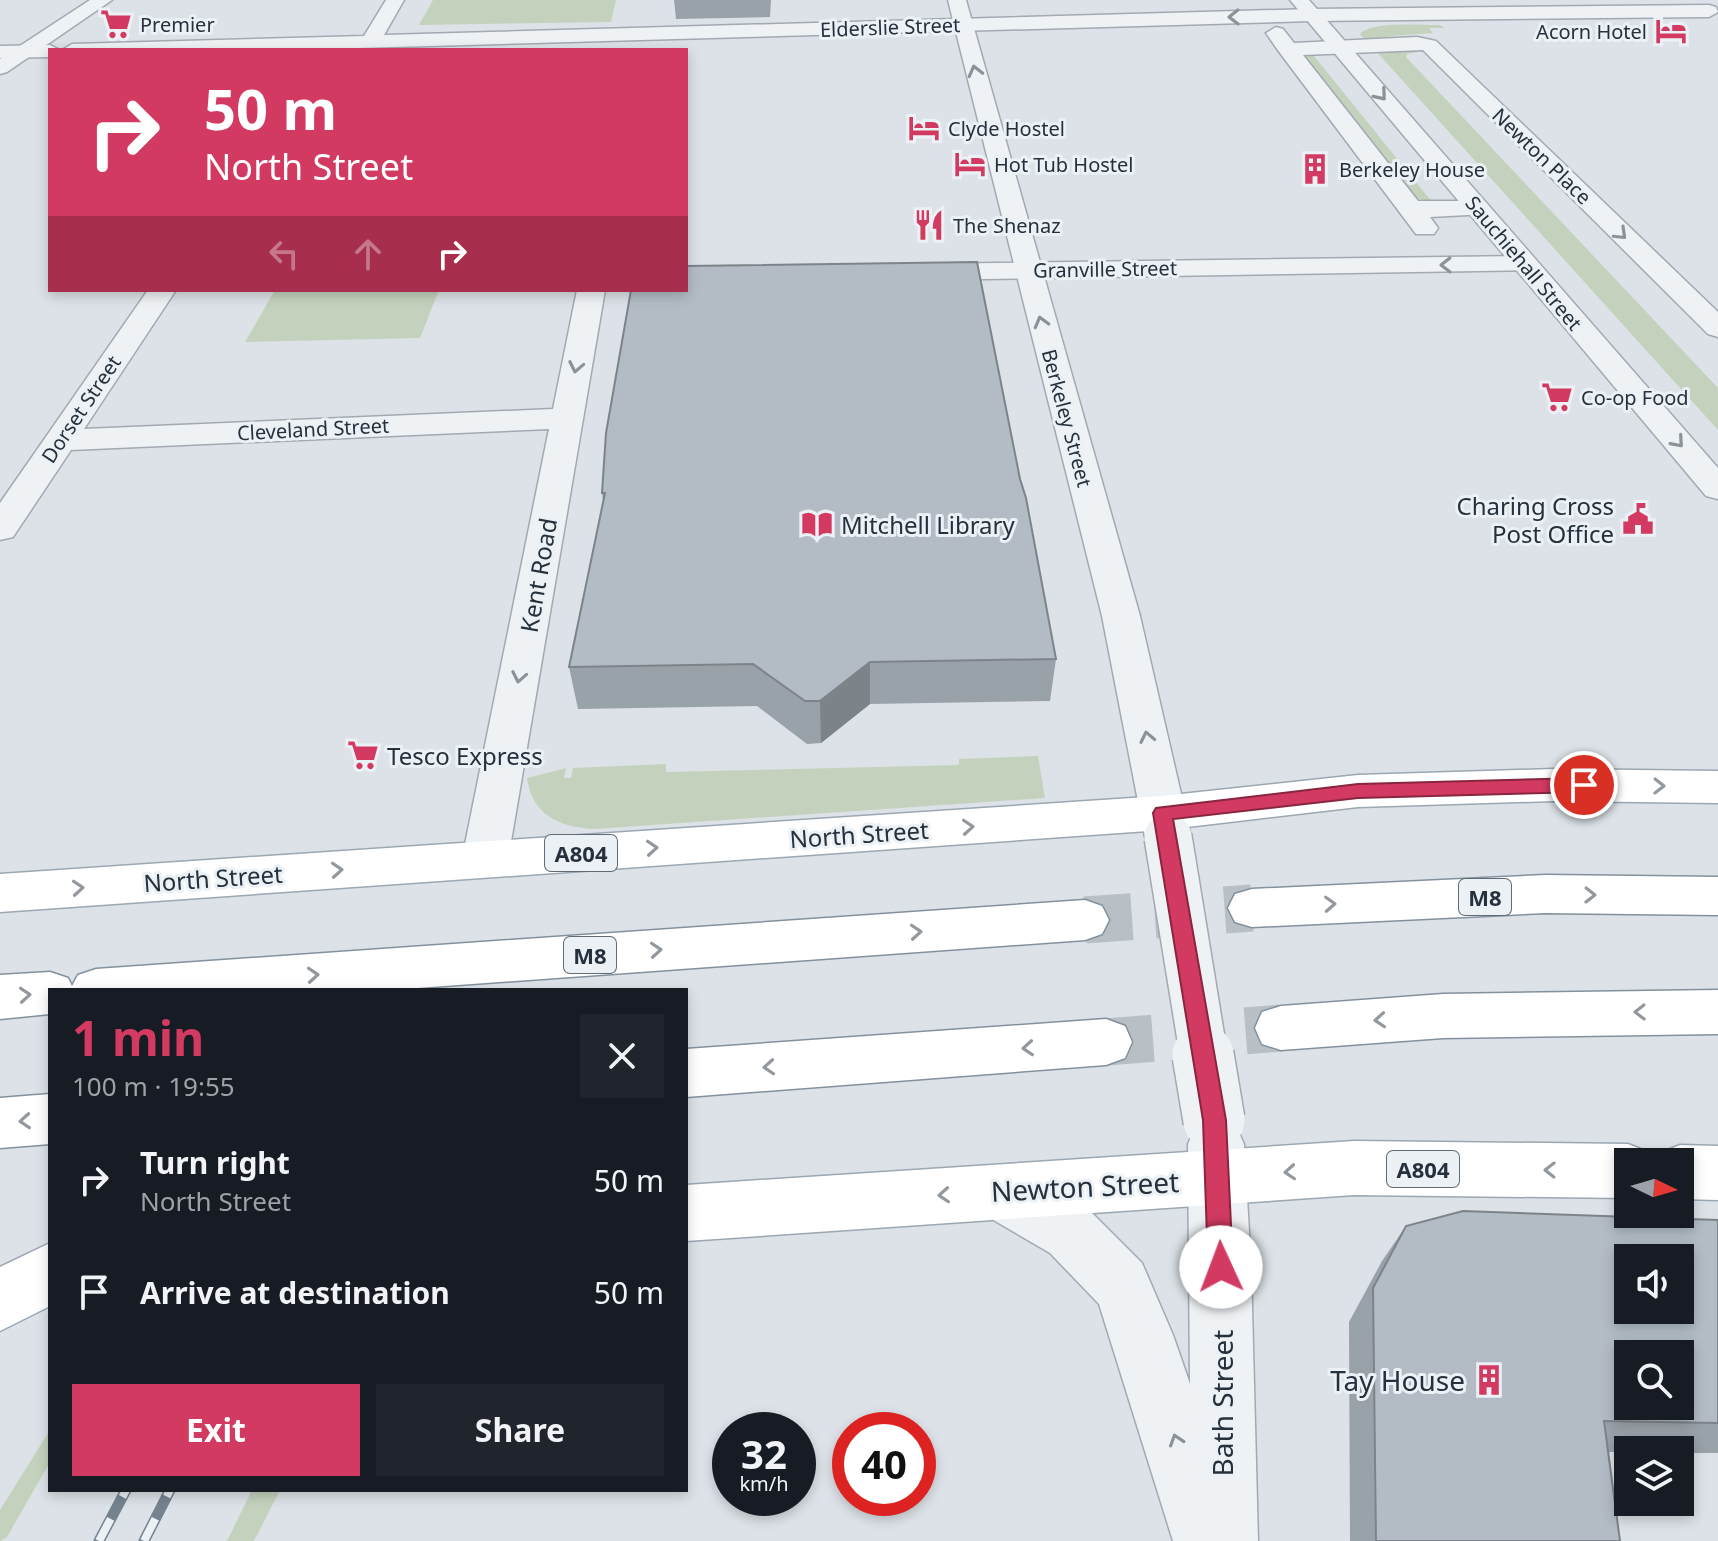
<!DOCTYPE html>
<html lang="en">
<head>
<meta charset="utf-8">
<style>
  :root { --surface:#171b24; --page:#20242c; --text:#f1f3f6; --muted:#9ea1a6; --accent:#d33a61 }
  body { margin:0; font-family:"Noto Sans",sans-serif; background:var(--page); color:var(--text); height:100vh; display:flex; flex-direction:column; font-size:30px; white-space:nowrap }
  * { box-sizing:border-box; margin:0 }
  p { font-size:26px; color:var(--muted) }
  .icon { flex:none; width:44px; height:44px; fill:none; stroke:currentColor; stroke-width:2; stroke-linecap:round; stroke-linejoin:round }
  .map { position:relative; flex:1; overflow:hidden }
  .side { position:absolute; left:48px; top:988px; width:640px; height:504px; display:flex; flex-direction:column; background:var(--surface); border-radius:0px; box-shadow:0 4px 12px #0003 }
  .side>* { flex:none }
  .top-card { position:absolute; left:48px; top:48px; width:640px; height:244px; border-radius:0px; box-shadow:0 4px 12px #0003; background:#d33a61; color:#fff; overflow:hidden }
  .needle { width:52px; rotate:95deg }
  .tools { position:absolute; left:1614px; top:1148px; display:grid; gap:16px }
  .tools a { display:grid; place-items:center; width:80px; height:80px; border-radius:0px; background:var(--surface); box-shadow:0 4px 12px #0003; font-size:40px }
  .speed { position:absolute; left:712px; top:1412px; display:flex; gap:16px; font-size:40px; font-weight:700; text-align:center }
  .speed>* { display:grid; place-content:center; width:104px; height:104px; border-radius:50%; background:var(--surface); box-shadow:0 4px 12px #0003; line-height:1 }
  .speed small { font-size:20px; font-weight:400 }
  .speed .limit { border:12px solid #d22; background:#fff; color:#111 }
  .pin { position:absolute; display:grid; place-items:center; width:68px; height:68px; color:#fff; margin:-34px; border:4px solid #fff; border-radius:50%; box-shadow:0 2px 8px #0007 }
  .me { position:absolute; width:88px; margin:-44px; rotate:358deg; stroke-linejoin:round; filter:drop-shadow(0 0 6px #0008) }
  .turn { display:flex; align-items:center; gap:28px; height:168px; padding:0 24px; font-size:36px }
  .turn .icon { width:104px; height:104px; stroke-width:2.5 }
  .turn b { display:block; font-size:56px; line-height:68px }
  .lanes { display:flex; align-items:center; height:76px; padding:0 24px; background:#0003; justify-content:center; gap:40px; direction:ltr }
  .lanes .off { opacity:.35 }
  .round { display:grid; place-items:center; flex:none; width:84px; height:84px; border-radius:0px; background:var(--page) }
  .summary { display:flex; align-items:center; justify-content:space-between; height:136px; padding:0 24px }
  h1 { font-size:48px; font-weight:700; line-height:60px; color:var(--accent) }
  .action { display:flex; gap:16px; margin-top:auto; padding:16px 24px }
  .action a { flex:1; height:92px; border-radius:0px; background:var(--accent); color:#fff; font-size:32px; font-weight:700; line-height:92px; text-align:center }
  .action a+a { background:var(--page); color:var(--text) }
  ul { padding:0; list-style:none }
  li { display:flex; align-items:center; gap:24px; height:112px; padding:0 24px }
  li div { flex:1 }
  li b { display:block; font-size:30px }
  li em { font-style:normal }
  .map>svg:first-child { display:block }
  .green { fill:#c4d2bd }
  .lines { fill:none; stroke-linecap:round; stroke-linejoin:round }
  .motorway-tunnel { stroke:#b8bfc5; stroke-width:47; stroke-dasharray:47 23; stroke-linecap:butt }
  .minor-casing { stroke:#a2a9b1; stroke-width:3 }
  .tertiary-casing { stroke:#a2a9b1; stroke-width:3 }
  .primary-casing { stroke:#9ba7b3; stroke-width:3 }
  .motorway-casing { stroke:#83919e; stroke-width:3 }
  .minor { fill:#eff2f5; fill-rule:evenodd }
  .tertiary { fill:#eff2f5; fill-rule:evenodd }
  .primary { fill:#fff; fill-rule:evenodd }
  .motorway { fill:#fff; fill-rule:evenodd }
  .rail-casing { stroke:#758391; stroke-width:11 }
  .rail { stroke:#ecf1f5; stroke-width:8; stroke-dasharray:25; stroke-linecap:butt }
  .tertiary-bridge-far1-casing { stroke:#a2a9b1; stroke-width:50; stroke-linecap:butt }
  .tertiary-bridge-casing { stroke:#a2a9b1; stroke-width:64; stroke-linecap:butt }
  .tertiary-bridge-far1 { stroke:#eff2f5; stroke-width:47 }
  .tertiary-bridge { stroke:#eff2f5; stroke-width:61 }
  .wall { fill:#9aa2a9 }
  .shaded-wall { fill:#7d8489 }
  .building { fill:#b3bcc4; stroke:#7d8489; stroke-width:2; fill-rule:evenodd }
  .oneway { stroke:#8a929a }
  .oneway2 { stroke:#92989e }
  .route { fill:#d33a61; stroke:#89263f; stroke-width:2 }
  .labels { text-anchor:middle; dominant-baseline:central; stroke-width:6; stroke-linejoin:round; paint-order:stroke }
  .far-poi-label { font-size:20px; fill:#26313e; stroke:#ecf1f5; text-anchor:start }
  .far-street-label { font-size:20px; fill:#26313e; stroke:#ecf1f5 }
  .shield { fill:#ecf1f5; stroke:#616b75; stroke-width:2 }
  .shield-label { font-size:22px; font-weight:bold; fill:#26313e }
  .poi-label { font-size:24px; fill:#26313e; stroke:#ecf1f5; text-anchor:start }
  .street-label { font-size:24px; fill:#26313e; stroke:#ecf1f5 }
  .near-street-label { font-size:28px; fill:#26313e; stroke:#ecf1f5 }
  .near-poi-label { font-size:28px; fill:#26313e; stroke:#ecf1f5; text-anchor:end }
</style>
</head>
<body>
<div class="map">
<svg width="1718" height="1541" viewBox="0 0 1718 1541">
  <rect width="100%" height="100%" fill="#dce2e7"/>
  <path class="green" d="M433 0H616L611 22 419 25Z
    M1440 25 1444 28H1429L1433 33 1391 36 1369 45 1360 34C1370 21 1422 25 1440 25Z
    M1415 49 1418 52 1407 54 1406 57 1718 388V430L1375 50Z
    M1310 51 1432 202 1412 197 1301 54Z
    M275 290H439L420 338 245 342Z
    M1038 756 1045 798 594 829C559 827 532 815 527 778L566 768 564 778H571L573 768 666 764V772L959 765V759Z
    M50 1430V1462L7 1537 0 1541V1510Z
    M252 1490H280L254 1541H227Z"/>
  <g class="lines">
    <path class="motorway-tunnel" d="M1085 920 1252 908
      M1106 1042 1281 1028"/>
    <defs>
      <path id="minor" d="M386 0H404L384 35 1312 9 1709 5 1716 7 1718 12 1709 17 1312 21 288 50H62L72 44 364 36Z
        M1276 27 1283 29 1294 43 1417 37 1436 41 1718 312V337L1708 334 1423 50 1303 55 1418 201H1478L1487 204 1491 209 1487 214 1430 217 1438 228 1434 234H1416L1277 49 1266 33Z
        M50 45 60 50H50V57L0 58V46Z
        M1524 256 1534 258 1538 264 1534 270 919 280 909 278 905 272 909 266 919 264Z
        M148 290H176L84 429 553 409 577 290H605L508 859 502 872 485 877 468 872 462 859 549 429 71 450 13 537 0 540V503Z"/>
      <path id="tertiary" d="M90 0H112L7 72 0 74V59Z
        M948 0H966L1140 616 1191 837 1184 849 1168 854 1152 849 1145 837 1102 616Z
        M1290 0H1309L1718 468V499L1706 496Z
        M1216 1118 1236 1126 1244 1144 1251 1267 1258 1541H1173L1099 1304 1050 1253 978 1211 969 1192 978 1173 998 1165 1092 1213 1142 1263 1173 1335 1190 1384 1188 1144 1196 1126Z"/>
      <path id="primary" d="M1554 769 1718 771V803L1554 801 1358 807 1162 830 0 912V874L1162 796 1358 775Z
        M1354 1141 1628 1144 1648 1152 1653 1162H1628V1198L1354 1195 686 1241V1185Z
        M1680 1145 1718 1146V1200L1680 1199V1162H1656L1660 1153Z
        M50 1243V1306L0 1331V1267Z"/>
      <path id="motorway" d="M1545 875 1718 877V915L1545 913 1252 927 1235 922 1228 908 1235 894 1252 889Z
        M1085 900 1102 906 1109 920 1102 934 1085 940 390 990H50V1014L0 1019V975L50 972 68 978 72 986 78 975 96 969Z
        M1718 990V1034L1443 1038 1281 1050 1262 1044 1255 1028 1262 1012 1281 1006 1443 994Z
        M1106 1019 1125 1026 1132 1042 1125 1058 1106 1065 686 1097V1049Z
        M50 1094V1144L0 1148V1098Z"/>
    </defs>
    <use href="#minor" class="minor-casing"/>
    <use href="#tertiary" class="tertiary-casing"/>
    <use href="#primary" class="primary-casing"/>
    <use href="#motorway" class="motorway-casing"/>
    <use href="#minor" class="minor"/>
    <use href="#tertiary" class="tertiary"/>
    <use href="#primary" class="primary"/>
    <use href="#motorway" class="motorway"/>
    <defs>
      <path id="rail" d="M99 1541 126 1490
        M144 1541 170 1490"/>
    </defs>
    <use href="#rail" class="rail-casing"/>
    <use href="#rail" class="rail"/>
    <defs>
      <path id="tertiary-bridge-far1" d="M1168 837 1204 1057"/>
      <path id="tertiary-bridge" d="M1203 1055 1214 1120"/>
    </defs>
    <use href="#tertiary-bridge-far1" class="tertiary-bridge-far1-casing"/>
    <use href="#tertiary-bridge" class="tertiary-bridge-casing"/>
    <use href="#tertiary-bridge-far1" class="tertiary-bridge-far1"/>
    <use href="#tertiary-bridge" class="tertiary-bridge"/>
  </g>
  <path class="wall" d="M674 0H771L770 17 676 19Z
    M1020 479 1056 659 1050 701 870 704 821 743 807 744 757 706 578 709 569 667 603 502 602 493Z
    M1718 1220V1453H1680V1450H1628V1452H1608L1620 1541H1350L1349 1322 1382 1261 1406 1226Z"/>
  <path class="shaded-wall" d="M870 662V704L821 743 820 701Z"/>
  <path class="building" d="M977 262 1020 479 1026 498 1056 659 870 662 820 701H805L753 664 569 667 605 493H602L606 433 631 290H686V266Z
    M1463 1211 1718 1220V1423L1604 1421 1620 1541H1376L1373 1288 1406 1226ZM1628 1258H1680V1310H1628ZM1628 1354H1680V1406H1628Z"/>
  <defs><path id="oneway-chevron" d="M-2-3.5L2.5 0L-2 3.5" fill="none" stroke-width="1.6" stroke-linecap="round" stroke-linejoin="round" transform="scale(2)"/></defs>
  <g class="oneway">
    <use href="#oneway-chevron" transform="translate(1234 17) rotate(179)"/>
    <use href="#oneway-chevron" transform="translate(975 71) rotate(-104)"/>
    <use href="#oneway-chevron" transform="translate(1381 95) rotate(50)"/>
    <use href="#oneway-chevron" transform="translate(1621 234) rotate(44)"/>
    <use href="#oneway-chevron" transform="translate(1446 265) rotate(179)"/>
    <use href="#oneway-chevron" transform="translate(1041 322) rotate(-105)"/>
    <use href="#oneway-chevron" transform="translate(576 367) rotate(101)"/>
    <use href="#oneway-chevron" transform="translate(1678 442) rotate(49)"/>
    <use href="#oneway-chevron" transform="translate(519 677) rotate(101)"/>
    <use href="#oneway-chevron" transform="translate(1147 737) rotate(-102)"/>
    <use href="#oneway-chevron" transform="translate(1176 1440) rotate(-108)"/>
  </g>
  <g class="oneway2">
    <use href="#oneway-chevron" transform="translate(1659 786) rotate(1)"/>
    <use href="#oneway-chevron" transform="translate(968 827) rotate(-4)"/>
    <use href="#oneway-chevron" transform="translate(652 848) rotate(-4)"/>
    <use href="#oneway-chevron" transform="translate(337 870) rotate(-4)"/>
    <use href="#oneway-chevron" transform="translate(78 888) rotate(-4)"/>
    <use href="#oneway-chevron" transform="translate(1590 895) rotate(1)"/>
    <use href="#oneway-chevron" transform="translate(1330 904) rotate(-3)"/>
    <use href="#oneway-chevron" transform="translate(916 932) rotate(-4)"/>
    <use href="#oneway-chevron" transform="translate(656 950) rotate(-4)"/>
    <use href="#oneway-chevron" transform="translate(313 975) rotate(-4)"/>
    <use href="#oneway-chevron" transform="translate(25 995) rotate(-4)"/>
    <use href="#oneway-chevron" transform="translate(1640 1012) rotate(179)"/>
    <use href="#oneway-chevron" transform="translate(1380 1020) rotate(176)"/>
    <use href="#oneway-chevron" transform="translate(1028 1048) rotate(176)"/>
    <use href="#oneway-chevron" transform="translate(769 1067) rotate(176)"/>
    <use href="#oneway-chevron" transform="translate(25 1121) rotate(176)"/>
    <use href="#oneway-chevron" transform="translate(1550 1170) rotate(-179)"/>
    <use href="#oneway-chevron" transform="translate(1290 1172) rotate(176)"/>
    <use href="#oneway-chevron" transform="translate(944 1195) rotate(176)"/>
  </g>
  <path class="route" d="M1584 778 1593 785 1584 792 1358 798 1173 819 1226 1120 1233 1267 1229 1275 1221 1279 1212 1275 1208 1267 1203 1120 1153 813 1156 808 1358 784Z"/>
  <defs>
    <symbol id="supermarket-bare" viewBox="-9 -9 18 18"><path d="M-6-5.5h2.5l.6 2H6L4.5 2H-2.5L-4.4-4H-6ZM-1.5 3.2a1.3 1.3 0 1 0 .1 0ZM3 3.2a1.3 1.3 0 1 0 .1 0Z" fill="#d33a61" stroke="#ecf1f5" stroke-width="2.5" paint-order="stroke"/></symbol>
    <symbol id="hotel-bare" viewBox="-9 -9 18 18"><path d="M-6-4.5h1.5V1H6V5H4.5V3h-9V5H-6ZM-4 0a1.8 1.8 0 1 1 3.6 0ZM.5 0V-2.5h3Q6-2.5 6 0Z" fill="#d33a61" stroke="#ecf1f5" stroke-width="2.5" paint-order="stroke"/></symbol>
    <symbol id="building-bare" viewBox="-9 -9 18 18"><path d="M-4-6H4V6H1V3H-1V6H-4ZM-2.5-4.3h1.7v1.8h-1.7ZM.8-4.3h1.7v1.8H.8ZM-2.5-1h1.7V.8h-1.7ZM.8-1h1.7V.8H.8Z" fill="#d33a61" stroke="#ecf1f5" stroke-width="2.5" paint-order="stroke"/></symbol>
    <symbol id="restaurant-bare" viewBox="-9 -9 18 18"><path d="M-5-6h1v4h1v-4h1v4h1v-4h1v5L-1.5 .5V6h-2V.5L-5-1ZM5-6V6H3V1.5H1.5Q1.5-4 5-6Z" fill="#d33a61" stroke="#ecf1f5" stroke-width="2.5" paint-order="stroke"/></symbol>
    <symbol id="civic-bare" viewBox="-9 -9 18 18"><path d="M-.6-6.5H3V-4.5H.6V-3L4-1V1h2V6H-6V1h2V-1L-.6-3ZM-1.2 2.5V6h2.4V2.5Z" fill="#d33a61" stroke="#ecf1f5" stroke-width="2.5" paint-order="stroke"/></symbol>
    <symbol id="library-bare" viewBox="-9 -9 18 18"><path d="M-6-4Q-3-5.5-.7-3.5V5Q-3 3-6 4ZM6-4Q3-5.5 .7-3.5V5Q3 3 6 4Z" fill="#d33a61" stroke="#ecf1f5" stroke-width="2.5" paint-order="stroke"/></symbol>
  </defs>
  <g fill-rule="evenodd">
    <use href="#supermarket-bare" x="94" y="2" width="44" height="44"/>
    <use href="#hotel-bare" x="1649" y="9" width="44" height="44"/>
    <use href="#hotel-bare" x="902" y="106" width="44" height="44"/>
    <use href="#hotel-bare" x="948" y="142" width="44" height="44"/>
    <use href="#building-bare" x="1293" y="147" width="44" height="44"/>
    <use href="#restaurant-bare" x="907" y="203" width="44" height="44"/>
    <use href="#supermarket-bare" x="1535" y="375" width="44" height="44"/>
    <use href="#civic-bare" x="1616" y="497" width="44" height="44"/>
    <use href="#library-bare" x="795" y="502" width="44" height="44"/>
    <use href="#supermarket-bare" x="341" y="733" width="44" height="44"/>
    <use href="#building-bare" x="1467" y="1358" width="44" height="44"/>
  </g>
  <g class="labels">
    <g class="far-poi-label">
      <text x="140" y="24">Premier</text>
      <text x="1647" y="31" text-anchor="end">Acorn Hotel</text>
      <text x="948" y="128">Clyde Hostel</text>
      <text x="994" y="164">Hot Tub Hostel</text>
      <text x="1339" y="169">Berkeley House</text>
      <text x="953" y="225">The Shenaz</text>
      <text x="1581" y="397">Co-op Food</text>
    </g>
    <g class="far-street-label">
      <text transform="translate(890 27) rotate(-2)">Elderslie Street</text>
      <text transform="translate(1542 156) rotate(44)">Newton Place</text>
      <text transform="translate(1524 263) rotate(50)">Sauchiehall Street</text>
      <text transform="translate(1105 269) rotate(-1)">Granville Street</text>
      <text transform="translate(81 409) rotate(-56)">Dorset Street</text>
      <text transform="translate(1067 418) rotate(75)">Berkeley Street</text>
      <text transform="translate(313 429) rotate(-3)">Cleveland Street</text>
    </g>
    <g class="shield">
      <rect x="545" y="835" width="72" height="36" rx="6"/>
      <rect x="1459" y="879" width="52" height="36" rx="6"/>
      <rect x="564" y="937" width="52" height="36" rx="6"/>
      <rect x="1387" y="1151" width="72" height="36" rx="6"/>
    </g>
    <g class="shield-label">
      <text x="581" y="853">A804</text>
      <text x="1485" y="897">M8</text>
      <text x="590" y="955">M8</text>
      <text x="1423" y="1169">A804</text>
    </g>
    <g class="poi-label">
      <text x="1614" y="505" text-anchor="end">Charing Cross<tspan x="1614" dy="28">Post Office</tspan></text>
      <text x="841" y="524">Mitchell Library</text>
      <text x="387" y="755">Tesco Express</text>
    </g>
    <g class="street-label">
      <text transform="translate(538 575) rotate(-80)">Kent Road</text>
      <text transform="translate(859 834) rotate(-4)">North Street</text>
      <text transform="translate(213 878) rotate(-4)">North Street</text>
    </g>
    <g class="near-street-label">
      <text transform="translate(1085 1186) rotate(-3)">Newton Street</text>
      <text transform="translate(1222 1403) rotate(-90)">Bath Street</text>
    </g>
    <g class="near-poi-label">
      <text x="1465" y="1380">Tay House</text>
    </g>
  </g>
</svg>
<div class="tools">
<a><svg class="needle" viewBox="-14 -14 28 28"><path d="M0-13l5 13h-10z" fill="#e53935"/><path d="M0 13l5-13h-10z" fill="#9ea1a6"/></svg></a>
<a><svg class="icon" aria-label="sound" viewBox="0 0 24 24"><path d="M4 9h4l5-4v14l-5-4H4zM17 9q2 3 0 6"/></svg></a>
<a><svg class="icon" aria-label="search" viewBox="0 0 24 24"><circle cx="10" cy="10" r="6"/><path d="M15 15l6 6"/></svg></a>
<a><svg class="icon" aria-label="layers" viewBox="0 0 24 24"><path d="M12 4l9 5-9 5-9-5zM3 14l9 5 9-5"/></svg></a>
</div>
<div class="speed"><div>32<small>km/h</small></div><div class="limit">40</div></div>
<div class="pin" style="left:1584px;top:785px;background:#d93025"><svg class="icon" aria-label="arrive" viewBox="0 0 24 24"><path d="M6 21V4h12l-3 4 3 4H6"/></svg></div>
<svg class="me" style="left:1221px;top:1267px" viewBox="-20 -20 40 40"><circle r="19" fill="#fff"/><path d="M0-13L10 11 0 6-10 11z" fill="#d33a61"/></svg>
<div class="top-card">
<div class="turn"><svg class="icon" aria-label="right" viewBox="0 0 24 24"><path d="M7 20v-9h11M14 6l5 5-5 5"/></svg><div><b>50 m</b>North Street</div></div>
<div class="lanes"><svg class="icon off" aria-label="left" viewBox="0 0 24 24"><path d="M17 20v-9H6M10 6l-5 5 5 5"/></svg><svg class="icon off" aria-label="ahead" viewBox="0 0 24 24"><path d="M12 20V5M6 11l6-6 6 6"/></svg><svg class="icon" aria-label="right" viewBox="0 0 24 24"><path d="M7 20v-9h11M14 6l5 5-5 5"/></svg></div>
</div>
<section class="side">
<div class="summary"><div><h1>1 min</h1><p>100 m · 19:55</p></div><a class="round"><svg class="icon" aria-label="close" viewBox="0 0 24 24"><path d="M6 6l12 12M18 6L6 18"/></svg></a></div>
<ul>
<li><svg class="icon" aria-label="right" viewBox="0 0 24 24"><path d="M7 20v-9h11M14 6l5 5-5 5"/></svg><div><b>Turn right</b><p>North Street</p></div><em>50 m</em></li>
<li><svg class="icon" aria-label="arrive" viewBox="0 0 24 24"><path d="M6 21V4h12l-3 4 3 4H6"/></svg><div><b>Arrive at destination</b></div><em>50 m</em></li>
</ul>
<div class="action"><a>Exit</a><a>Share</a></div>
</section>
</div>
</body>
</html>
